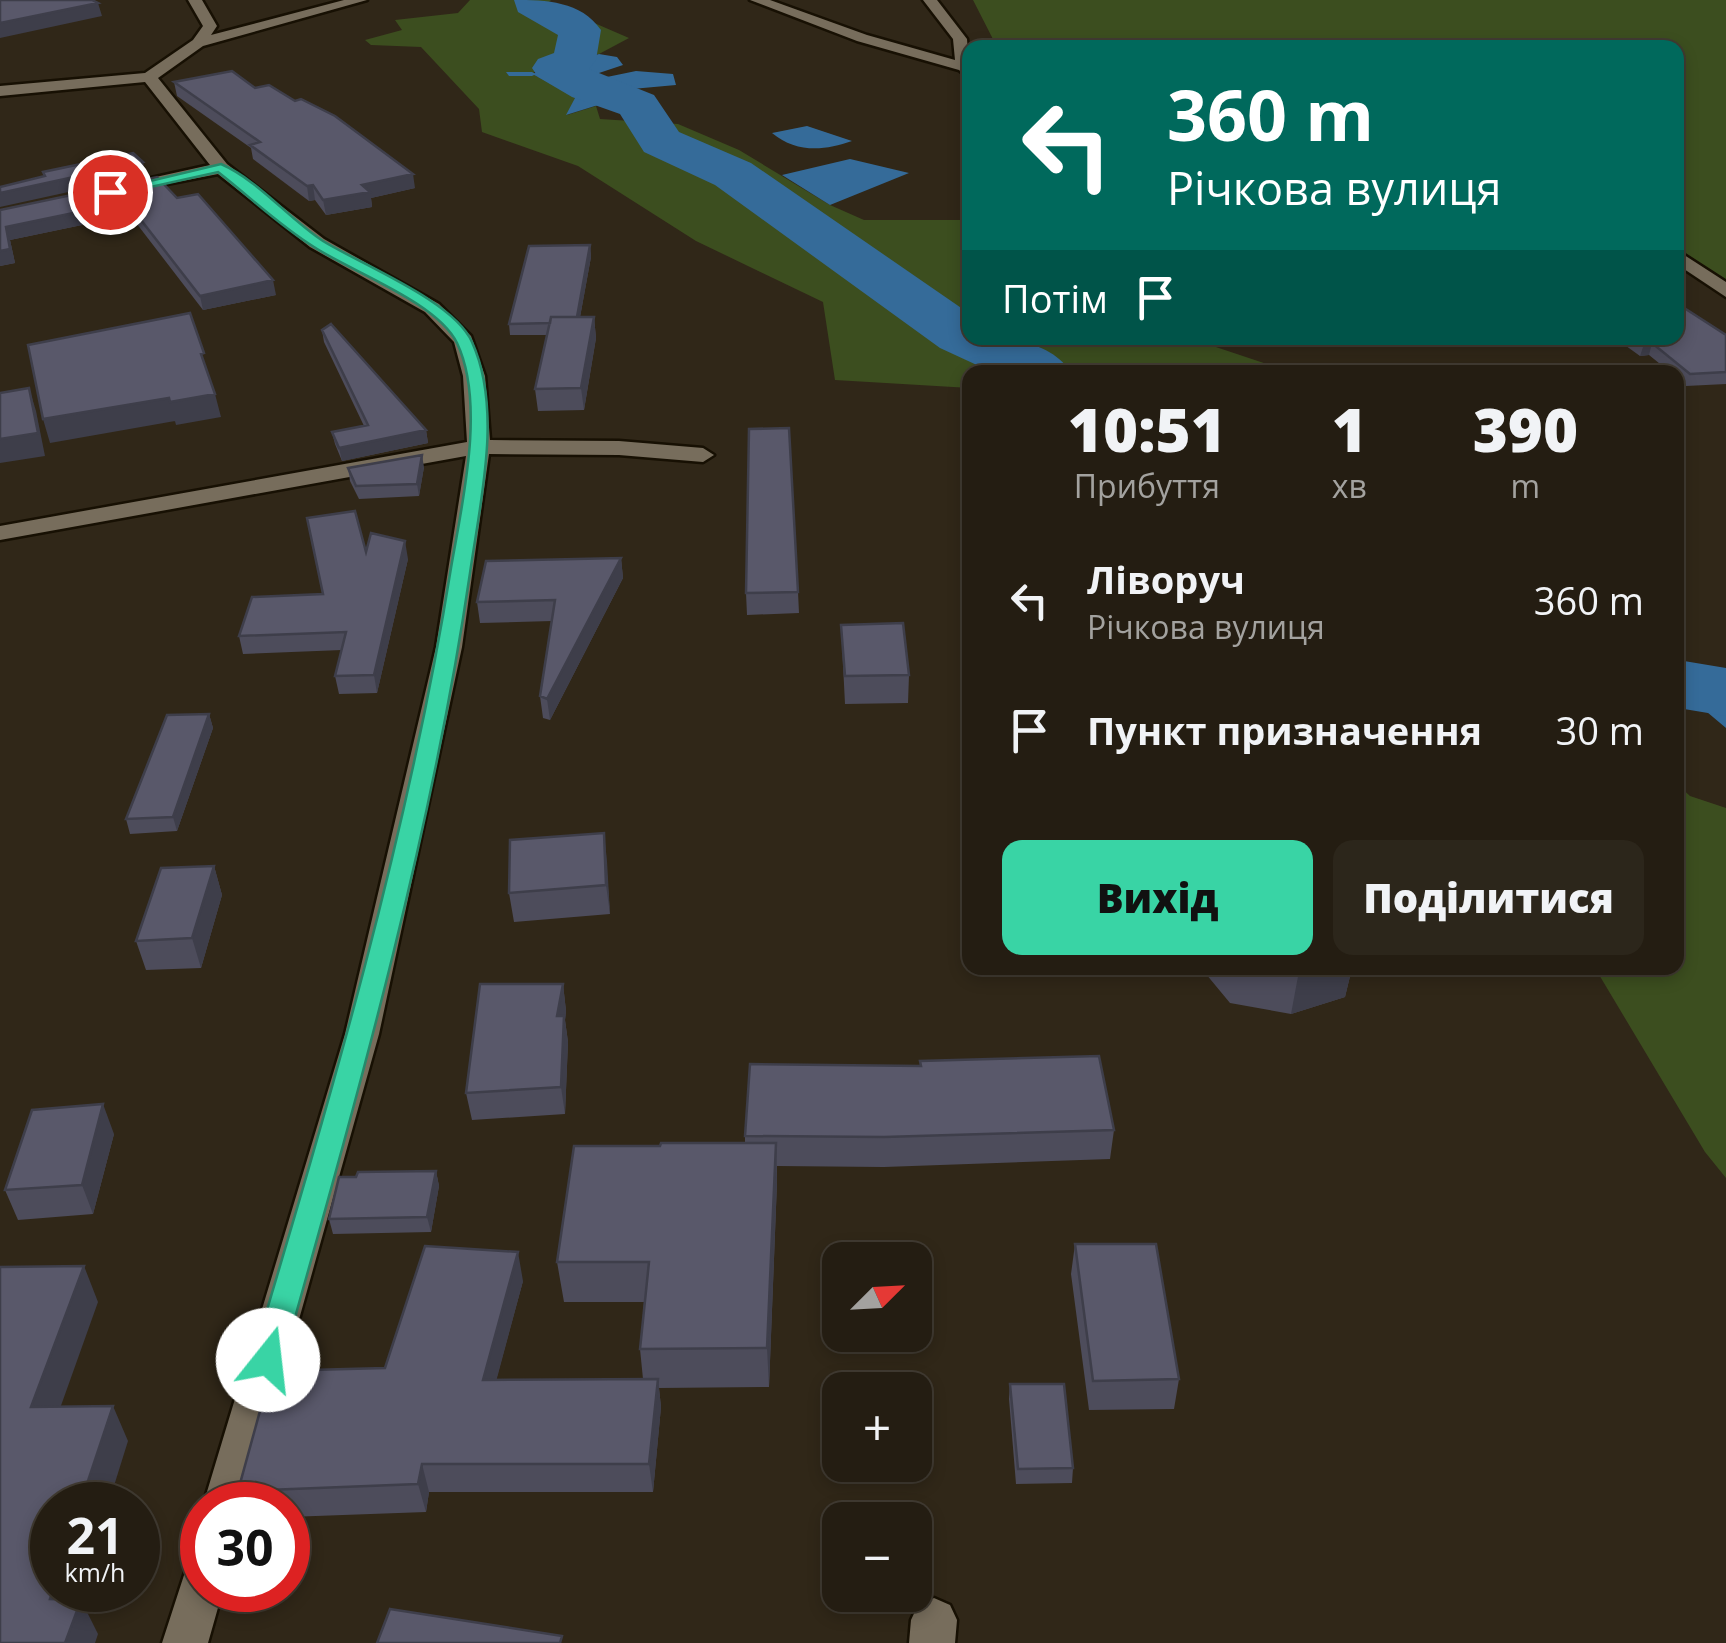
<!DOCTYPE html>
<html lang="uk">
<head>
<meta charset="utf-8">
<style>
  :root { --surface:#241d12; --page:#2c261b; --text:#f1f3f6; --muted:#a3a29f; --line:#413b32; --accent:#39d4a5 }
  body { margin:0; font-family:"Open Sans",sans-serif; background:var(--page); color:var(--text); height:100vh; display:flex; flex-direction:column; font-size:38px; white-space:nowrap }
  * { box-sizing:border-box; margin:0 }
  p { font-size:32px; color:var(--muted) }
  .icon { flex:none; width:55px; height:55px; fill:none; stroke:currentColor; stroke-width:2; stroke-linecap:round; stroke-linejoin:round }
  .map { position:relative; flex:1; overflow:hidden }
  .side { position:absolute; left:962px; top:365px; width:722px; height:610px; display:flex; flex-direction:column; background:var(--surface); border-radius:20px; box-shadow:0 5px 15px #0003,0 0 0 2px var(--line) }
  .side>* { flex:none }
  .top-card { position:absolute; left:962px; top:40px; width:722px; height:305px; border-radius:20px; box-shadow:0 5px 15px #0003,0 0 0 2px var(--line); background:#00695c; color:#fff; overflow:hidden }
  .needle { width:65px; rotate:66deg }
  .buttons { position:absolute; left:822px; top:1242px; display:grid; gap:20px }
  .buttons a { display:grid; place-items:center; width:110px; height:110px; border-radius:20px; background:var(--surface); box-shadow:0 5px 15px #0003,0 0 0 2px var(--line); font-size:50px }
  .speed { position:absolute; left:30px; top:1482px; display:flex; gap:20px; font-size:50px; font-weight:700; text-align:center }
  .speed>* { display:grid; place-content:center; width:130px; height:130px; border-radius:50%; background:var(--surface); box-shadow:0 5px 15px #0003,0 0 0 2px var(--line); line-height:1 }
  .speed small { font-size:25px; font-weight:400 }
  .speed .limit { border:15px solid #d22; background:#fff; color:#111 }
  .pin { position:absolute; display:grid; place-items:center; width:85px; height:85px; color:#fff; margin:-42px; border:5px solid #fff; border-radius:50%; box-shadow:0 2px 10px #0007 }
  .me { position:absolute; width:110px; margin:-55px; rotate:16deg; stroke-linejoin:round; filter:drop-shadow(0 0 8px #0008) }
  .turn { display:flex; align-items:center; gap:35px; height:210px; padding:0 40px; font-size:45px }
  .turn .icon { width:130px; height:130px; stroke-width:2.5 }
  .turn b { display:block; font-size:70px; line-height:85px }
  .then { display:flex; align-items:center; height:95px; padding:0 40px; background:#0003; gap:20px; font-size:38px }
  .eta { display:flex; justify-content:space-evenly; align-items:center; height:170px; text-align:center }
  .eta b { font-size:60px; font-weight:800; line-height:70px }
  .action { display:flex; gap:20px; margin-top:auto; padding:20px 40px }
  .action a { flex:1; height:115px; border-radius:20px; background:var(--accent); color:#111; font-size:40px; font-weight:800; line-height:115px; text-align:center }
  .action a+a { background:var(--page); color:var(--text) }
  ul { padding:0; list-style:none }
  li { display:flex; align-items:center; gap:30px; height:130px; padding:0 40px }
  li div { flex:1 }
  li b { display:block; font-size:38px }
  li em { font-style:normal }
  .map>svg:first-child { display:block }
  .green { fill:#3c4e1f }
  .water { fill:#356b99 }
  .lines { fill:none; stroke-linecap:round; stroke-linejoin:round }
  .stream { fill:#356b99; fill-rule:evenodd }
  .river { fill:#356b99; fill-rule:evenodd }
  .minor-casing { stroke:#171003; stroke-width:5 }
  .minor { fill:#776d5c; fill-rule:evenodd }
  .wall { fill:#4d4c5b }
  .shaded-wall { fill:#3e3e4a }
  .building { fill:#59586a; stroke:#3e3e4a; stroke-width:2.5 }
  .route { fill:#39d4a5; stroke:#258a6b; stroke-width:2.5 }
</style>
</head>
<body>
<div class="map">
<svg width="1726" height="1643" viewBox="0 0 1726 1643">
  <rect width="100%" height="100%" fill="#302718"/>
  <path class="green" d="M470 0H551L548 3 629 38 599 54 556 56 532 74 576 96 567 115 596 106 600 119 678 124 739 150 830 205 864 220H970V338H1189L1291 372H970V388L835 380 823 302 696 241 578 166 482 132 479 109 421 47 371 45 365 40 402 30 395 20 458 13Z
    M973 0H1726V281L1678 248V48L997 47Z
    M1678 785 1690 796 1726 808V1178L1705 1152 1595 968H1678Z"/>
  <path class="water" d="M599 54 617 57 623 65 596 74 602 78 636 71 673 74 676 85 632 89 658 122 634 117 611 101 566 115 576 96 532 74Z
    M807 126 852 141C824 151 796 153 772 133Z
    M850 159 909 173 830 205 782 175Z
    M1726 668V728L1688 696 1689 675Z"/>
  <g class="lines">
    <path class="stream" d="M506 72H532L536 74 532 76H509Z"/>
    <path class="river" d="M514 0C546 0 581 1 601 30L596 60 589 69 654 95 679 132 751 163 970 314V338C1006 338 1048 339 1071 372H992L940 348 715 185 644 152 620 114 572 97 538 77 532 68 538 59 554 53 558 35 518 12Z
      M1678 660 1726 668V716L1678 708Z"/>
    <defs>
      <path id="minor" d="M188 0H202L217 26 211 35 344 0H367L203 46 158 78 227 164 324 239 439 304 471 336 485 376 490 440 619 441 703 448 714 455 703 462 619 455 489 454 462 647 379 1034 247 1505H203L345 1034 436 647 466 456 0 540V526L467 442 463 376 454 342 425 312 310 247 218 174 115 194V186L210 165 145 82 0 96V86L145 73 193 40 203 26Z
        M750 0H770L867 35 955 60 953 39 923 0H937L967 39 970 80 959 70 857 41Z
        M1678 251 1726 282V297L1678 265Z
        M202 1563V1590H223L208 1643H162L186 1569Z
        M934 1598 950 1605 957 1620 955 1643H909L911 1620 918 1605Z"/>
    </defs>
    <use href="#minor" class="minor-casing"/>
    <use href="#minor" class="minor"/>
  </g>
  <path class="wall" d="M174 82 255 88 415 188 371 198 372 207 326 215 315 200 309 201 253 159 251 148 177 96Z
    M157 177 276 295 203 310 130 215 10 240 15 263 0 266V210Z
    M590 245 591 257 580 317H594L596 338 584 410 538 411 535 389 548 335H510L509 324Z
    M322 330 426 430 428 443 342 461 335 444 332 432 364 426 324 342Z
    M1726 335V384L1686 386 1678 379V372H1670L1649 355 1640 356 1615 338H1678Z
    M424 467 419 496 359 499 350 481 348 468Z
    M366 552 408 559 377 693 339 694 335 676 342 650 243 654 239 636 323 594Z
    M621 558 623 578 550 720 543 718 540 696 552 621 480 623 477 602Z
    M798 592 799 613 747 615 746 593Z
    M841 625 909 675 908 703 845 704Z
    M209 714 213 728 177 831 130 834 126 819Z
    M604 833 610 914 514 922 509 893Z
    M214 866 222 895 201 968 146 970 136 941Z
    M1201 968H1352L1345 997 1291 1014 1230 1003Z
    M563 984 566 1011 565 1020 568 1042 565 1114 472 1120 466 1093Z
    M1114 1130 1110 1159 884 1167 777 1166V1182L769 1387 659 1388 661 1407 653 1492H429L426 1512 288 1517V1505H243L238 1491 385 1368 523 1281 496 1380 643 1379 640 1349 644 1302H564L557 1262 660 1146 745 1143V1136Z
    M114 1134 93 1214 18 1220 5 1190Z
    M436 1171 439 1186 431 1232 333 1234 329 1219Z
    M1075 1244 1179 1379 1174 1409 1089 1410 1071 1274Z
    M1010 1384 1073 1468 1072 1483 1016 1484 1009 1399Z"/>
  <path class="shaded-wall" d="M98 3 102 16 0 38V23Z
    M143 162 146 175 0 207V193Z
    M413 174 415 188 371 198 372 207 326 215 323 200 362 185Z
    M313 185 315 200 309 201 307 186Z
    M127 202 130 215 10 240 15 263 0 266V251L6 227Z
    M590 245 591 257 577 334 576 322Z
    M273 280 276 295 203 310 200 296Z
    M594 317 596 338 584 410 581 388Z
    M1652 343 1649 355 1640 356 1644 344Z
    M29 388 36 411 45 456 0 463V439Z
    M215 394 221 417 176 425 170 402Z
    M169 398 175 421 50 443 43 419Z
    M426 430 428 443 342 461 339 448Z
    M422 455 424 467 419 496 417 484Z
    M405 541 408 559 377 693 374 675Z
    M621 558 623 578 550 720 547 699Z
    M209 714 213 728 177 831 173 817Z
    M604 833 607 861 610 914 606 885Z
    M214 866 222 895 201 968 192 938Z
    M1311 968H1352L1345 997 1291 1014 1299 971Z
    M563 984 566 1011 565 1020 568 1042 565 1114 561 1087 557 1016Z
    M103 1104 114 1134 93 1214 82 1185Z
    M776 1143 777 1182 769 1387 767 1348Z
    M436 1171 439 1186 431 1232 427 1217Z
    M518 1252 523 1281 489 1408 483 1380Z
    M84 1266 98 1302 48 1442 31 1407Z
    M658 1379 661 1407 653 1492 649 1464Z
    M113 1406 128 1441 108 1505H80Z
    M422 1464 429 1492 426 1512 418 1484Z
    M53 1590H81L68 1633 50 1599Z
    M81 1600 98 1634 95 1643H65Z"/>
  <path class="building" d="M0 0H92L98 3 0 23Z
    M232 71 255 88 269 85 295 101 301 99 335 116 413 174 362 185 370 192 323 200 313 185 307 186 250 145 260 142 174 82Z
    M133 153 143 162 0 193V187L45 176 43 172Z
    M157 177 177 198 198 194 273 280 200 296 127 202 6 227 10 249 0 251V210Z
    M590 245 577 317H551L550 323 509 324 529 246Z
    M1678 304 1726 335V372L1690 374 1652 343 1644 344 1635 338H1678Z
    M190 313 204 353 201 354 215 394 170 402 169 398 43 419 28 345Z
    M551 317H594L581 388 535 389Z
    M331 324 426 430 339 448 332 432 368 425 322 330Z
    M29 388 38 433 0 439V393Z
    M789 428 798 592 746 593 749 429Z
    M422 455 417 484 356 486 348 468Z
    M355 511 366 552 371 533 405 541 374 675 335 676 346 632 239 636 252 597 323 594 307 518Z
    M621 558 547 699 540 696 555 600 477 602 486 561Z
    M903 623 909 675 845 676 841 625Z
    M209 714 173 817 126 819 167 715Z
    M604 833 606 885 509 893 510 840Z
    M214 866 192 938 136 941 161 868Z
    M1280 968H1311L1299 971Z
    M480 984H563L557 1016H564L561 1087 466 1093Z
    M1099 1056 1114 1130 884 1137 745 1136 750 1064 921 1066 920 1061Z
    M103 1104 82 1185 5 1190 32 1110Z
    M661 1143H776L767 1348 640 1349 649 1262H557L574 1146H660Z
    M436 1171 427 1217 329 1219 339 1177H356L358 1172Z
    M1075 1244H1156L1179 1379 1093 1381Z
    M425 1246 518 1252 483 1380 658 1379 649 1464H422L418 1484 238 1491 271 1371 385 1368Z
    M84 1266 31 1407 113 1406 80 1505H52L53 1590 50 1599 81 1600 65 1643H0V1267Z
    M1010 1384H1064L1073 1468 1018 1469Z
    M390 1609 562 1636 560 1643H377Z"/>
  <path class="route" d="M221 164C258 180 289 219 323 241 362 265 454 301 472 342 503 410 480 502 470 573 431 840 356 1101 283 1360L278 1369 268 1373 257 1369 252 1360C330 1099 408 837 451 568 462 504 486 404 457 343 437 302 352 272 314 247 280 226 250 197 218 172L110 196 104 192Z"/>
</svg>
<div class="buttons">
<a><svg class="needle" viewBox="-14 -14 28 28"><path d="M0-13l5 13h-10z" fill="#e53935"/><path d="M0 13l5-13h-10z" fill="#a3a29f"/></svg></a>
<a>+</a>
<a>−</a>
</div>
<div class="speed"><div>21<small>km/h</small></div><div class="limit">30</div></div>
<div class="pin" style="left:110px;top:192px;background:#d93025"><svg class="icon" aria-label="arrive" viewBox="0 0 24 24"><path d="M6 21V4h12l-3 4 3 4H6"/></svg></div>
<svg class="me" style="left:268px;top:1360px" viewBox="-20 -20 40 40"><circle r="19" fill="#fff"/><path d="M0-13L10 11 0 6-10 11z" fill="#39d4a5"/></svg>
<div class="top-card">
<div class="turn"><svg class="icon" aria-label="left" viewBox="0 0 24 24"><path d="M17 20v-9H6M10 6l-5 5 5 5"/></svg><div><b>360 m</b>Річкова вулиця</div></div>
<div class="then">Потім<svg class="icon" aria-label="arrive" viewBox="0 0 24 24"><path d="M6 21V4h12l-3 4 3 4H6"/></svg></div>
</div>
<section class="side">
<div class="eta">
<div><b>10:51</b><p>Прибуття</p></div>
<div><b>1</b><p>хв</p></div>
<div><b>390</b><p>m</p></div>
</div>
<ul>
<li><svg class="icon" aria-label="left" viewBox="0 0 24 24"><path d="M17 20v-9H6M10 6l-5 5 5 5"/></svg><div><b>Ліворуч</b><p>Річкова вулиця</p></div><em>360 m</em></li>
<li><svg class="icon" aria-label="arrive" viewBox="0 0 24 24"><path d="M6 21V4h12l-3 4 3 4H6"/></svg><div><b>Пункт призначення</b></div><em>30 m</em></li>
</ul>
<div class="action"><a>Вихід</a><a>Поділитися</a></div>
</section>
</div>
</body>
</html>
